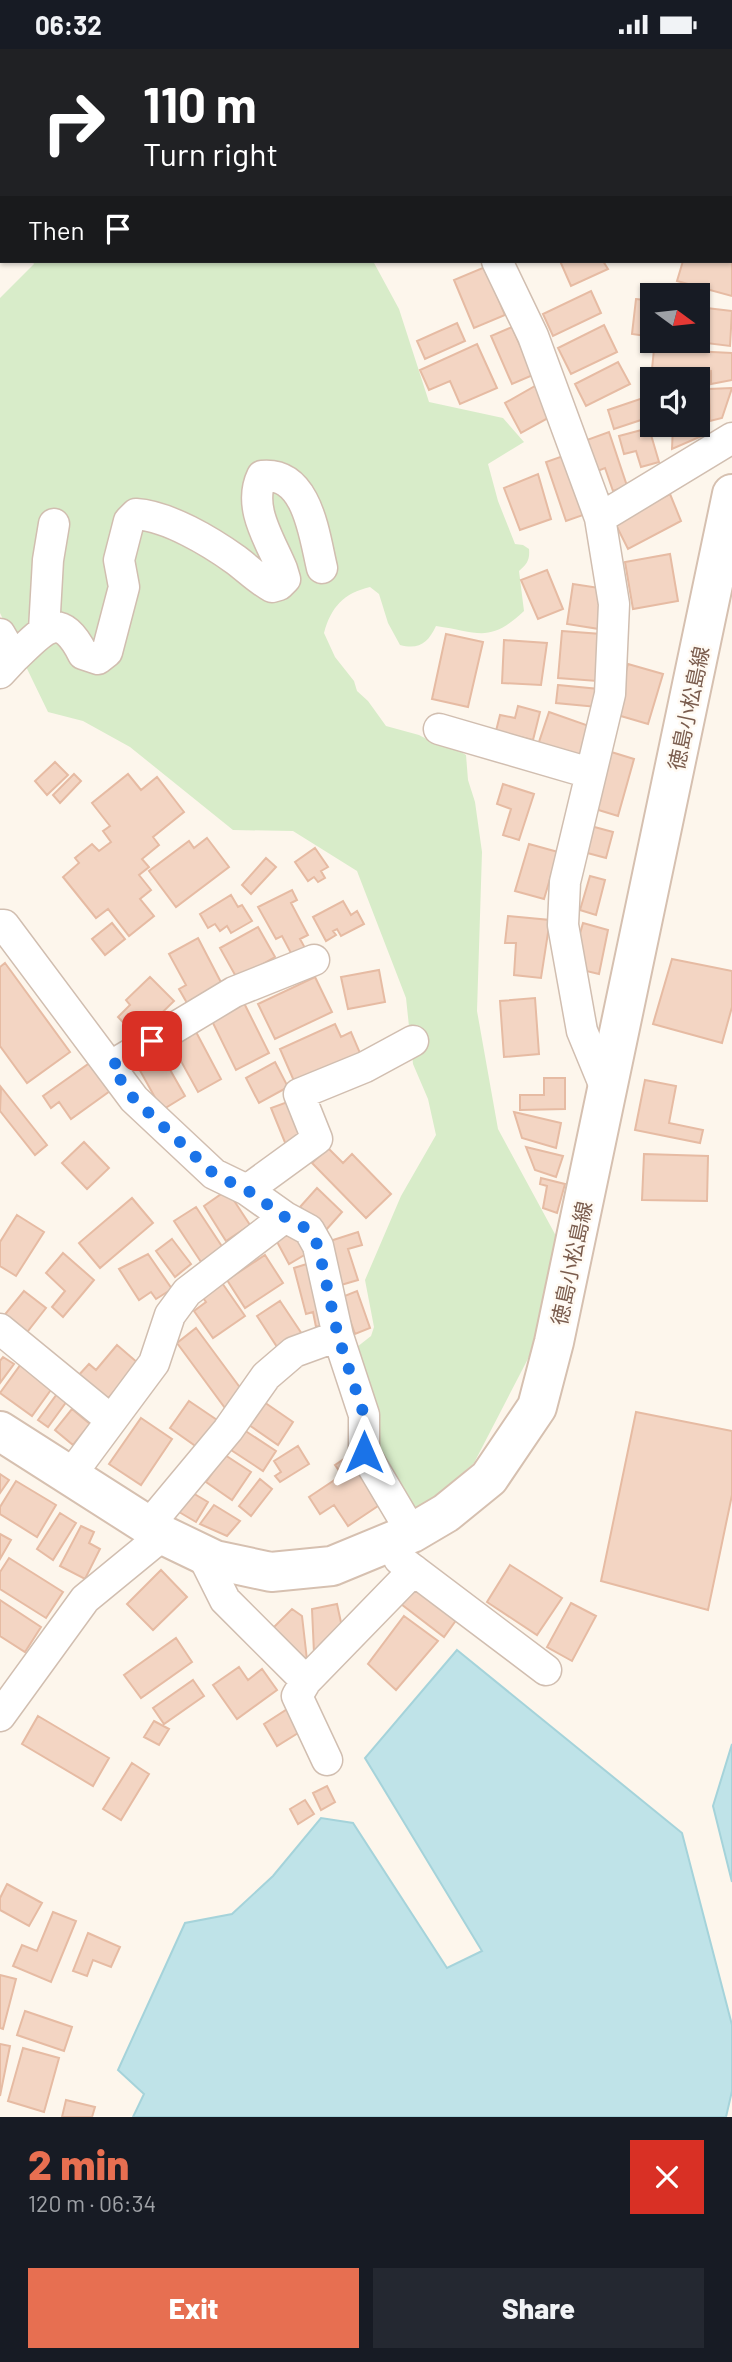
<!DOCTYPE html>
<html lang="en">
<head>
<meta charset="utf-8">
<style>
  :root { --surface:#171b24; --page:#242831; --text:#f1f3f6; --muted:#9ea1a6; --accent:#e76f51 }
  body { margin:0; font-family:Barlow,"Noto Sans JP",sans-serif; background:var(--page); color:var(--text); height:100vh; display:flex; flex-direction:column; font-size:26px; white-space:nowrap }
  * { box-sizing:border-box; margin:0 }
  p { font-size:23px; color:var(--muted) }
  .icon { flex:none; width:38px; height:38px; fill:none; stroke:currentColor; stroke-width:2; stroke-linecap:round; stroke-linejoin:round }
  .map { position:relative; height:2068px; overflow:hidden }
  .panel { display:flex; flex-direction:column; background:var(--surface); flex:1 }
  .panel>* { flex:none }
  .top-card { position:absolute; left:0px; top:0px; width:733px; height:214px; box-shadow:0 2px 5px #0004; background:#202124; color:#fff; overflow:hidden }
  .needle { width:46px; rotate:105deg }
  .tools { position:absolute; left:640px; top:234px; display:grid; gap:14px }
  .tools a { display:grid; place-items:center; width:70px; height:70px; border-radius:0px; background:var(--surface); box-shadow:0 2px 5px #0004; font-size:35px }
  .pin { position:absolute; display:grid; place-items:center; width:60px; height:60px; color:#fff; margin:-30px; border-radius:14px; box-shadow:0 4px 10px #0006 }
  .me { position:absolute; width:77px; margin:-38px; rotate:0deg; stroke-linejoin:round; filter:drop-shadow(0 0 5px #0008) }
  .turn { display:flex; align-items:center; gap:24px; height:147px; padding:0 28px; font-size:32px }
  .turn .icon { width:91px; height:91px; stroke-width:2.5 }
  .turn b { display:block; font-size:49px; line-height:60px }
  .then { display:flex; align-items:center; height:66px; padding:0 28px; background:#0003; gap:14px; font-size:26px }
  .round { display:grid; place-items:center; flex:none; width:74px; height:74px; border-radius:0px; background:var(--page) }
  .overview { display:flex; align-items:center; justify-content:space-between; height:119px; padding:0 28px }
  h1 { font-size:42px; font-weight:800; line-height:52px; color:var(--accent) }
  .action { display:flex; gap:14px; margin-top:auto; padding:14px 28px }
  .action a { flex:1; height:80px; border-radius:0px; background:var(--accent); color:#fff; font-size:28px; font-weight:800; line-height:80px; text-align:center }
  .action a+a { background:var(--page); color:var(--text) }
  .status { display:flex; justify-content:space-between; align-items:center; height:49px; padding:0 35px; background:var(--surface); direction:ltr }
  .status svg { height:19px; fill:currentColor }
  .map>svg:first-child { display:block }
  .green { fill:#d8ecc9 }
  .water { fill:#bfe3e8; stroke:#a5d3da; stroke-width:2 }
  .building { fill:#f3d5c3; stroke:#e6bba3; stroke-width:2 }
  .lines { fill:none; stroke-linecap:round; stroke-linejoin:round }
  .minor-casing { stroke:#d1beb0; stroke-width:33 }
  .secondary-casing { stroke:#d6c0b0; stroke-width:42 }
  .minor { stroke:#fff; stroke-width:30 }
  .secondary { stroke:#fff; stroke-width:38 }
  .route { stroke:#1a73e8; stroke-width:12; stroke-dasharray:0 21.6 }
  .labels { text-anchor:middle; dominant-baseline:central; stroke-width:5; stroke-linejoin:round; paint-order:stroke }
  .street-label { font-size:21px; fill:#7a5c4d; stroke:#fffaf3 }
</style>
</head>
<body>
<div class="status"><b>06:32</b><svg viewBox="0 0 49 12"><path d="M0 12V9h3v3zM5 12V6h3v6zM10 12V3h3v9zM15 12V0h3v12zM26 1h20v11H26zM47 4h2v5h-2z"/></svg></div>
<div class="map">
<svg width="732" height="2068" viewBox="0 0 732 2068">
  <rect width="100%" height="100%" fill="#fdf6ec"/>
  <path class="green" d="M0 0H233L234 2H2V173Z
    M32 212H373L399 260 429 353 503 369 524 393 488 415 498 452 515 495 523 496 529 500C530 511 527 515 519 522L524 562C489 595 479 583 436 577 428 594 419 601 400 596L388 574 379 545 370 538C344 544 331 558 324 584L335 608 354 632 357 642 368 652 386 677 419 686 434 694 451 697 466 706 468 731 475 753 482 803 477 962 498 1080 556 1187 532 1302 474 1414 430 1453 412 1460 377 1418 357 1298 371 1287 374 1278 365 1231 401 1147 436 1086 428 1050 413 1015 406 949 357 822 293 782 233 781 130 698 83 672 48 663 0 564V249L34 215Z"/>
  <path class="water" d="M457 1601 682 1784 732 1976V2042L726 2068H133L144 2045 118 2021 185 1874 232 1865 273 1827 321 1769 353 1774 447 1919 482 1902 365 1709Z
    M732 1695V1833L713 1757Z"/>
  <path class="building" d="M617 0H663L661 2Z
    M732 208V247L677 232 683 212H732Z
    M560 212H603L608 220 571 237Z
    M485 218 505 266 474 279 454 231Z
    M591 242 601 264 553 287 543 265Z
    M636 250 653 252V288L632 285Z
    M698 258 732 262 730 297 690 292H698Z
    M457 274 465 292 425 310 417 292Z
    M604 276 617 303 571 325 558 299Z
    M512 278 533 326 512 335 491 287Z
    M477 295 497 339 460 355 450 332 429 341 420 321Z
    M654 300 732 304V331L711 335V322L652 320Z
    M618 313 630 335 586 357 575 335Z
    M542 333 550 368 521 384 505 354Z
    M732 339 722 369 710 372 709 340Z
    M698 342H705L704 386 672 400 673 376H698Z
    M643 349 647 369 614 380 608 361Z
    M649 379 659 413 641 418 636 402 624 405 619 387Z
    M609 383 627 437 613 442 605 419 595 423 584 392Z
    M566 406 586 465 566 472 546 413Z
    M538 425 551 470 520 481 504 439Z
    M670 445 681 472 628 500 615 474Z
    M670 505 678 552 633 560 625 513Z
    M547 521 563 560 538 570 521 531Z
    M573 535 606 540 599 580 567 575Z
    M562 582 601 585 597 632 558 629Z
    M446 585 483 593 468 658 432 650Z
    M504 591 547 594 541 636 502 634Z
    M628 615 663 625 648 675 614 665Z
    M558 636 599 640 597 658 556 654Z
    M518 657 540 663 533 691 496 682 500 666 515 669Z
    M549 663 592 678 581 711 538 696Z
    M608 702 634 710 618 767 592 759Z
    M55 713 68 726 47 746 35 732Z
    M74 725 81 732 60 754 53 746Z
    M128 725 141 741 157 728 184 763 153 788 159 796 142 810 149 818 139 826 151 841 140 850 154 867 129 887 108 860 96 869 63 828 79 814 75 809 92 795 99 802 111 793 103 782 110 777 92 754Z
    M503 735 534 745 519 791 503 786 511 760 497 755Z
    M587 776 613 783 606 809 580 802Z
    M207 789 229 818 176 858 149 822 189 792 194 799Z
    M529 795 558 803 544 850 515 842Z
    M315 799 328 818 321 822 325 829 318 833 314 828 308 832 295 813Z
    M266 809 276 818 251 845 242 836Z
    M590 827 605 831 596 866 580 861Z
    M292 841 297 851 291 854 308 886 300 890 305 899 292 906 282 887 276 890 258 858Z
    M231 846 238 858 242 856 252 872 231 884 227 877 220 882 215 875 208 879 200 865Z
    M343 852 351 866 357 862 364 875 341 887 337 880 333 882 336 886 326 892 313 868Z
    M508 867 550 871 541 929 514 926 516 894H505Z
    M112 874 125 890 105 906 92 890Z
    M583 874 608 881 599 925 582 921 576 899Z
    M258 878 275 908 254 920 239 933 220 899Z
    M198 889 225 941 187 954 179 940 186 936 169 905Z
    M672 910 732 922V958L722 994 653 975Z
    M5 914 70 1003 27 1034 0 997V918Z
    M379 921 385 953 348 960 341 928Z
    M150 928 174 952 137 988 118 968 130 956 126 951Z
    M315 928 332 963 275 990 258 955Z
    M535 949 539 1005 504 1008 500 952Z
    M244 954 269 1004 236 1021 211 970Z
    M335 975 341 988 351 983 363 1011 294 1032 280 1000Z
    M195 981 221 1030 198 1043 171 994Z
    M161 1005 185 1047 162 1061 138 1018Z
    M91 1013 110 1042 71 1070 59 1053 51 1059 43 1047Z
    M275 1013 288 1038 259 1054 246 1029Z
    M544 1029H565V1060L520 1061V1046H544Z
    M645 1031 676 1037 669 1074 703 1081 700 1094 635 1081Z
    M1 1038 47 1096 35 1106 0 1062Z
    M293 1051 307 1088 286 1096 271 1059Z
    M514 1063 561 1074 556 1099 522 1089Z
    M84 1093 109 1119 87 1140 62 1114Z
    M526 1098 563 1107 556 1128 535 1121Z
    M328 1099 343 1114 352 1105 391 1145 366 1169 312 1114Z
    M644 1105 708 1107 707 1152 642 1151Z
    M541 1129 565 1135 557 1164 543 1159 547 1137 540 1135Z
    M317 1139 342 1163 326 1181 300 1158Z
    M227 1141 250 1176 226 1192 204 1157Z
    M132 1149 153 1174 100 1219 79 1194Z
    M196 1158 223 1199 201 1213 174 1172Z
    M17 1166 44 1183 16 1227 0 1217V1193Z
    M292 1182 306 1205 289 1215 276 1191Z
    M358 1183 362 1196 348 1200 358 1231 341 1236 327 1193Z
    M172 1190 191 1215 175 1228 156 1202Z
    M63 1204 94 1231 63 1268 52 1258 65 1242 46 1224Z
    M148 1205 172 1240 156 1250 151 1243 139 1251 119 1220Z
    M265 1206 283 1234 245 1259 227 1231Z
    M313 1213 329 1274 316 1278 313 1263 306 1265 294 1219Z
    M220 1231 245 1267 213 1289 194 1262 206 1253 200 1245Z
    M24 1242 46 1259 24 1287 2 1269Z
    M357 1242 370 1279 355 1285 342 1248Z
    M280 1252 304 1288 281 1304 257 1267Z
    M196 1279 244 1344 225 1359 177 1294Z
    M117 1296 138 1314 106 1352 77 1328 89 1315 96 1321Z
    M3 1308 14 1315 0 1334V1312Z
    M21 1315 53 1338 32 1367 0 1344Z
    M57 1345 67 1352 48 1378 38 1371Z
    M189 1352 223 1375 204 1403 170 1379Z
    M264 1353 293 1373 278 1396 249 1376Z
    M72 1360 90 1375 73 1396 55 1381Z
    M636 1363 732 1382V1446L708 1561 601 1532Z
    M141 1369 172 1390 141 1436 109 1415Z
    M244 1381 276 1402 263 1422 231 1401Z
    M298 1397 309 1415 280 1433 275 1427 281 1423 274 1412Z
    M225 1406 251 1423 232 1451 206 1433Z
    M350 1406 381 1455 348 1477 334 1456 320 1465 309 1448 342 1426 335 1416Z
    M0 1425 9 1431 0 1444Z
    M260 1430 272 1440 251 1467 239 1457Z
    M16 1432 56 1456 37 1488 0 1465V1458Z
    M186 1440 208 1453 196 1473 174 1460Z
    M214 1456 240 1472 227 1487 200 1475Z
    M60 1464 76 1474 53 1511 37 1500Z
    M81 1477 94 1483 89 1494 100 1500 85 1530 60 1517Z
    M0 1485 11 1491 0 1510Z
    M9 1509 63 1543 46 1569 0 1540V1523Z
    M510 1516 562 1549 537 1586 487 1553Z
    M161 1521 187 1548 153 1581 127 1555Z
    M413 1538 457 1570 444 1588 401 1555Z
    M0 1551 41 1578 25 1603 0 1587Z
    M571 1554 596 1567 572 1612 547 1598Z
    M337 1555 342 1578 314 1604 312 1560Z
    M292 1560 302 1567 307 1611 303 1615 272 1580Z
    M404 1567 438 1592 396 1641 368 1615Z
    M176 1589 192 1613 141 1649 124 1626Z
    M239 1618 248 1631 262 1620 277 1641 237 1670 213 1636Z
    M193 1631 204 1647 164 1675 153 1659Z
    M289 1659 303 1681 277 1697 264 1675Z
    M38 1667 109 1709 93 1737 22 1695Z
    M154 1672 169 1680 159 1696 144 1688Z
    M132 1714 149 1725 121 1771 103 1760Z
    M327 1737 335 1753 321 1761 313 1744Z
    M305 1751 314 1765 298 1775 290 1760Z
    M7 1835 42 1854 29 1877 0 1861V1849Z
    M53 1863 76 1872 51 1933 13 1917 22 1896 37 1902Z
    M88 1884 120 1898 111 1918 93 1911 87 1927 73 1922Z
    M0 1926 16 1930 3 1980 0 1979Z
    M25 1962 72 1978 64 2002 17 1986Z
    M0 1995 10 1997 0 2047Z
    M23 1999 59 2009 44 2063 8 2052Z
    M66 2051 95 2058 92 2068H62Z"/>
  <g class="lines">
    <defs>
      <path id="minor" d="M345 0 346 2
        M564 2 566 0
        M497 212 533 287 600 469 614 555 610 645 565 833 563 876 582 982 608 1045
        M600 469 732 389
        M44 581 48 511 54 475
        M0 585 14 609 0 624
        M14 609C42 583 59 557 83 605L98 610 107 603 124 538 119 511 129 472 136 465C168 467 211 493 236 511 248 520 259 531 272 538L279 536 285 530 282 520C270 491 247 458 262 427 308 423 314 486 322 519
        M439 680 590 724
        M0 876H4L134 1050 214 1125 247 1141 285 1168 309 1181 318 1197 338 1287 364 1366V1403L412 1484
        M111 1017 234 943 314 911
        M247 1141 317 1090 299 1045 365 1018 413 992
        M0 1280 111 1371
        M70 1427 154 1314 170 1266 187 1243 285 1168
        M148 1477 228 1381 266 1327 294 1303 338 1287
        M202 1505 225 1551 306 1632
        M399 1510 546 1621
        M0 1667 85 1550 163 1486
        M327 1711 297 1647 306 1632 414 1521"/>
      <path id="secondary" d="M0 1382 163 1486 215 1511 271 1523 332 1517 412 1484 446 1464 489 1429 537 1358 554 1293 732 445"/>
    </defs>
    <use href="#minor" class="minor-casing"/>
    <use href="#secondary" class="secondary-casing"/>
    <use href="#minor" class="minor"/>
    <use href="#secondary" class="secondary"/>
  </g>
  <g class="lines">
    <path class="route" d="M152 992 111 1017 134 1050 214 1125 247 1141 285 1168 309 1181 318 1197 338 1287 364 1366V1403"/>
  </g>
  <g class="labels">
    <g class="street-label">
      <text transform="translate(688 659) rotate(-78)">徳島小松島線</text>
      <text transform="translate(571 1214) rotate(-78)">徳島小松島線</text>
    </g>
  </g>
</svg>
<div class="tools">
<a><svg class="needle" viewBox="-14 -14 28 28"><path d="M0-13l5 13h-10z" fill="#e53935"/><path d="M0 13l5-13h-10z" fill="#9ea1a6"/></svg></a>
<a><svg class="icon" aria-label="sound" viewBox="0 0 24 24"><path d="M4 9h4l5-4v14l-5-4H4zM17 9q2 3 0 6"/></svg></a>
</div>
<div class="pin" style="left:152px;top:992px;background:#d93025"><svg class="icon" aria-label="arrive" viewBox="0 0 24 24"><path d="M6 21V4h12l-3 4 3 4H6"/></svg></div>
<svg class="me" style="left:364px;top:1403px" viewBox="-20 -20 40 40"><path d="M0-17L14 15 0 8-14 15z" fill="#1a73e8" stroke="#fff" stroke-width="4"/></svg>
<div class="top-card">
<div class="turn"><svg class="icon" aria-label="right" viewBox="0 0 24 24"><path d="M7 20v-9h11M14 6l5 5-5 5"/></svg><div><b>110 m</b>Turn right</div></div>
<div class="then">Then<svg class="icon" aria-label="arrive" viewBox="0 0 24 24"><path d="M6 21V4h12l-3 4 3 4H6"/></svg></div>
</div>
</div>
<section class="panel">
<div class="overview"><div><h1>2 min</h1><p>120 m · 06:34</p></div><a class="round" style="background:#d93025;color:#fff"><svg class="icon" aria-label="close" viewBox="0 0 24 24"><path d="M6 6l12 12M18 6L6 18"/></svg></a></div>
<div class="action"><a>Exit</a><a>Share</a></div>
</section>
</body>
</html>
